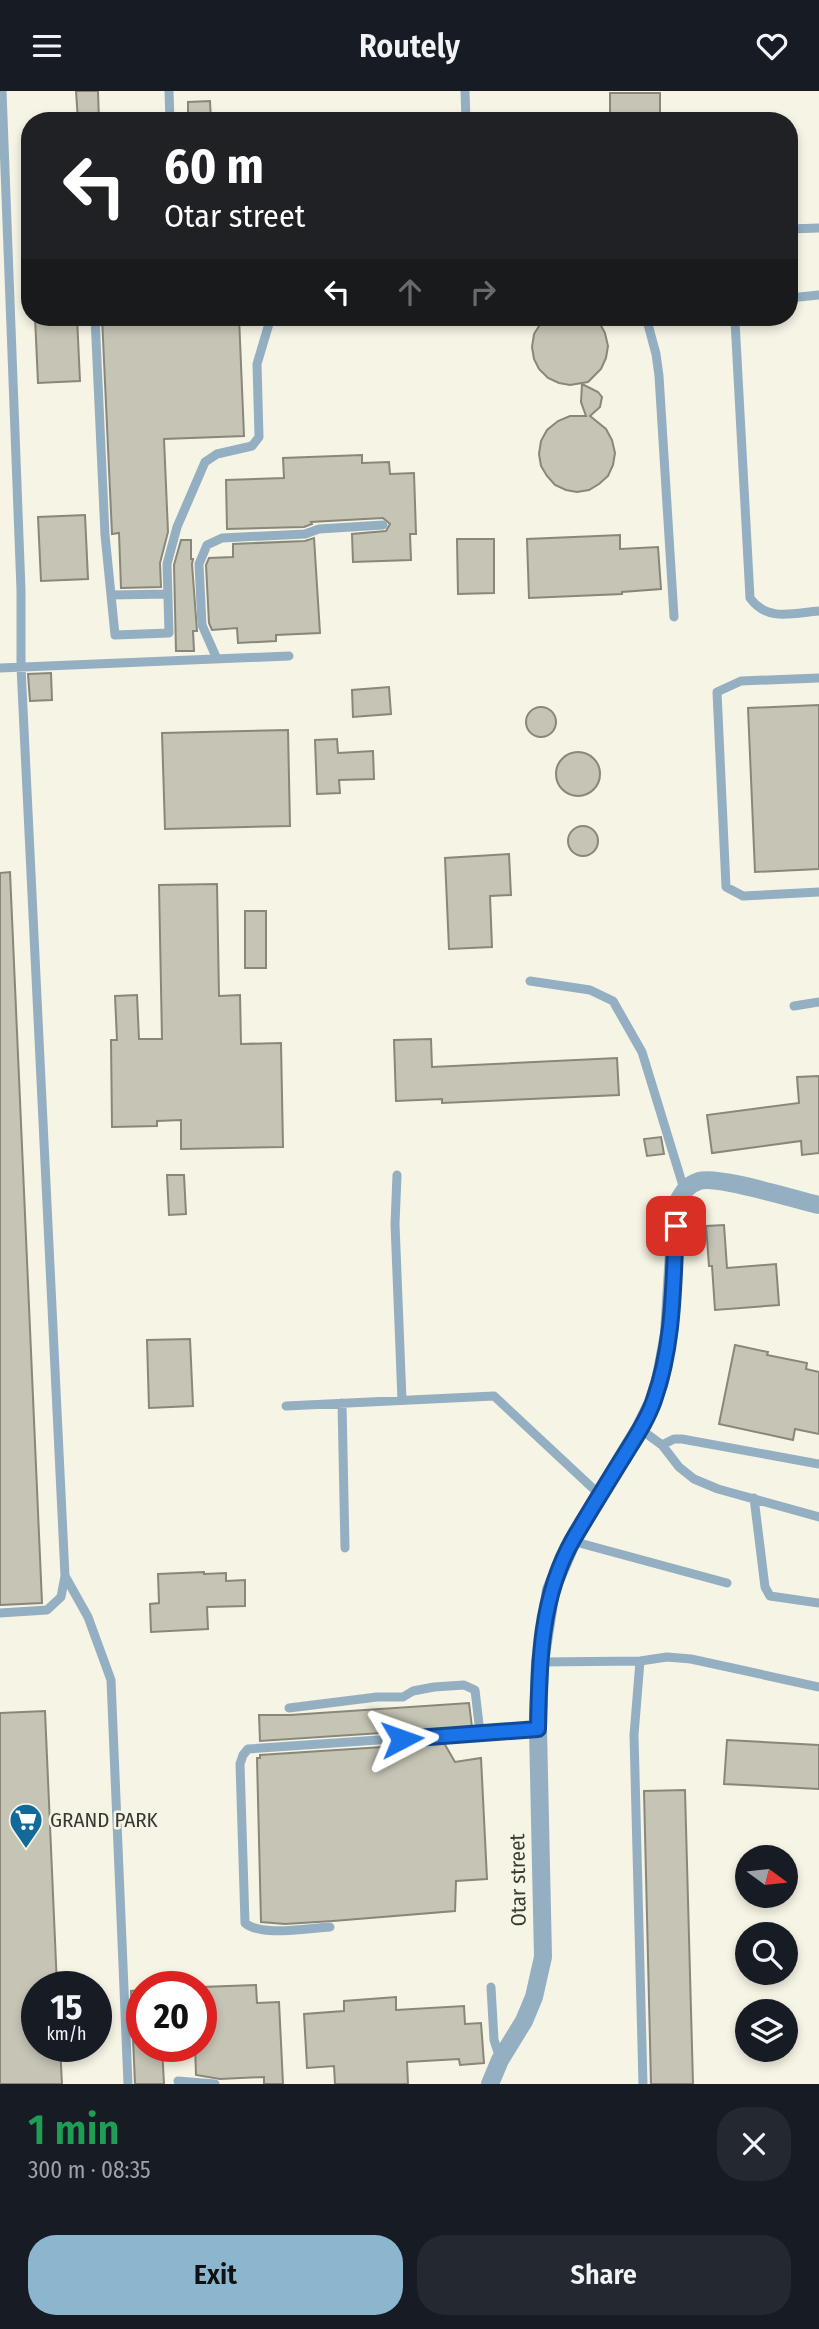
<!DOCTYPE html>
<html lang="en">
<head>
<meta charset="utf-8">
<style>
  :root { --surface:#171b24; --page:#242831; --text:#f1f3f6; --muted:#9ea1a6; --accent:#8cb6cd }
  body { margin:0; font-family:"Fira Sans Condensed",sans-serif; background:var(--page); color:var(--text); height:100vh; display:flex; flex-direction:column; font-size:26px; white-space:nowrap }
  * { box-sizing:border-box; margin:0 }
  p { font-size:23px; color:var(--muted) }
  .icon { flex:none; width:38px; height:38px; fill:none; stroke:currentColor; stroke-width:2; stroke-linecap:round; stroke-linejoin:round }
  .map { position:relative; height:1993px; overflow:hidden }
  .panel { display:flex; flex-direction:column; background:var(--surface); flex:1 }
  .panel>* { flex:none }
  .hud { position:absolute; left:21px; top:21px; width:777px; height:214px; border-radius:28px; box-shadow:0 4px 10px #0003; background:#202124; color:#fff; overflow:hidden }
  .needle { width:46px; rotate:105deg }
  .buttons { position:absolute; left:735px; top:1754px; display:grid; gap:14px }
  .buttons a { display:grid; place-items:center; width:63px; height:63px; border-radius:50%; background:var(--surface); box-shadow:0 4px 10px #0003; font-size:35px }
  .speed { position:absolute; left:21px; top:1880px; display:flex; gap:14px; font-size:35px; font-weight:700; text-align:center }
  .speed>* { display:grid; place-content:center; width:91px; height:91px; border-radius:50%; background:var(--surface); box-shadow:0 4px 10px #0003; line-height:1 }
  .speed small { font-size:18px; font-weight:400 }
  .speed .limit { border:10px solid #d22; background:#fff; color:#111 }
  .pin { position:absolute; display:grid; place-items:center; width:60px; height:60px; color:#fff; margin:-30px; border-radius:14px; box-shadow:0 4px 10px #0006 }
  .me { position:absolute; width:77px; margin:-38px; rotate:86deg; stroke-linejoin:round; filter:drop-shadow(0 0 5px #0008) }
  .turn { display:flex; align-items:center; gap:24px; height:147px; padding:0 28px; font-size:32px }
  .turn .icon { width:91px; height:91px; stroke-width:2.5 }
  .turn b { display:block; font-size:49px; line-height:60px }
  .lanes { display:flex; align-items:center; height:66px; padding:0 28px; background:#0003; justify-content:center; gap:35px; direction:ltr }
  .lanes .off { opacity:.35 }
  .round { display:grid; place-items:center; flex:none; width:74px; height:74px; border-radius:28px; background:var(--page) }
  .summary { display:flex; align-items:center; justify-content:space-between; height:119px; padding:0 28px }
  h1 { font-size:42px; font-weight:600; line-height:52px; color:#1e9e55 }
  .cta { display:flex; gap:14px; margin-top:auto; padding:14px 28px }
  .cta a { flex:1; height:80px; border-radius:28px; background:var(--accent); color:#111; font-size:28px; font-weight:600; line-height:80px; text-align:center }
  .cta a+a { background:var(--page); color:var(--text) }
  header { display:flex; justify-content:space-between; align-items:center; height:91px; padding:0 28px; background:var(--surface); font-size:32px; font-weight:600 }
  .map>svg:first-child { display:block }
  .building { fill:#c5c4b5; stroke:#888779; stroke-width:2 }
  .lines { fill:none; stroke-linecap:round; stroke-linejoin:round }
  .service { stroke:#94afc2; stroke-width:9 }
  .minor { stroke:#94afc2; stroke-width:18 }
  .route-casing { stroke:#114b97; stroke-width:18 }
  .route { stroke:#1a73e8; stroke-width:12 }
  .labels { text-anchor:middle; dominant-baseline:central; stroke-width:5; stroke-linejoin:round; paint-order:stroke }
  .poi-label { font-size:21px; fill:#3a3a34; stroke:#f6f4e5; text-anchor:start }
  .street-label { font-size:21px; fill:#3a3a34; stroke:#f6f4e5 }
</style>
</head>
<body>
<header><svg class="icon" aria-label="menu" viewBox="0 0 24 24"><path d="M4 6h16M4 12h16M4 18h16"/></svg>Routely<svg class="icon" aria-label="heart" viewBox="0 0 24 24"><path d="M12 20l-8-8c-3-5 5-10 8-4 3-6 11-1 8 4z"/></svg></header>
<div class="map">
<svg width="819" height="1993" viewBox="0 0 819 1993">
  <rect width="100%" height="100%" fill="#f6f4e5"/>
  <path class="building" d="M76 0H98L99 30H78Z
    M610 2H660V30H610Z
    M210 10 211 30H188V11Z
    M35 226H77L80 290 38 292Z
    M102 226H239L244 345 164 348 168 441 160 472 161 496 121 497 119 442 112 443Z
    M547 226H593L599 231 605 242 608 255 606 267 601 278 588 291 570 294 559 292 548 287 539 278 534 268 532 256 534 243 541 232Z
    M582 293 598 301 602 306 600 316 590 325 606 338 612 349 615 362 613 374 608 385 599 393 589 399 577 401 566 399 555 394 547 385 541 375 539 363 541 350 547 339 558 330 570 325H586L581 311Z
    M362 364V372L389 371 390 383 414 382 416 443H410L411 469 353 471 352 443 386 440 390 433 383 427 311 431 312 433 304 436 227 438 226 389 284 387 283 367Z
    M85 424 88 488 41 490 38 426Z
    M620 444V458L658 456 661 498 622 501V503L529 507 527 448Z
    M314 447 320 542 276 544V550L238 552 237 537 212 539 209 532 206 474 209 467 233 466V453L305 450Z
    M457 448H494V502L458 503Z
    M181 449H191V468H193L192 473 197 540H193L194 560H176L174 474Z
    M51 582 52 609 30 610 28 583Z
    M389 596 391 623 353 626 352 599Z
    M819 614V778L755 781 748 617Z
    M526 631a15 15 0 1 1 30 0a15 15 0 1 1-30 0Z
    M288 639 290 735 165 738 162 642Z
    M337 648 338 662 373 660 374 688 339 689 340 702 317 703 315 649Z
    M556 683a22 22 0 1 1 44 0a22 22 0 1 1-44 0Z
    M568 750a15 15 0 1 1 30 0a15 15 0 1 1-30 0Z
    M509 763 511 804 490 805 492 856 449 858 445 767Z
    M10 781 42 1512 0 1514V782Z
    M217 793 219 905 240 904 241 953 281 952 283 1056 181 1058V1029L157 1030V1035L112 1036 111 949H117L115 905 137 904 139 948H162L159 794Z
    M245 820H266V877H245Z
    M431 948 432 976 617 967 619 1004 442 1012V1008L396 1010 394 949Z
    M819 985V1062L802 1064 801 1050 712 1062 707 1024 799 1012 797 986Z
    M661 1046 664 1063 647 1065 644 1048Z
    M167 1084H184L186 1123 169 1124Z
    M724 1134 727 1177 776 1173 779 1214 715 1219 712 1175H709L706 1135Z
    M190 1248 193 1315 149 1317 147 1249Z
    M735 1254 768 1261 767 1264 807 1272 806 1278 819 1281V1343L795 1338 793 1349 719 1333Z
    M204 1481V1483L226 1482V1490L245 1489V1515L207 1516 208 1538 151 1541 150 1513 159 1512 158 1483Z
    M469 1612 472 1636 260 1650 259 1624H290Z
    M45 1620 57 1895H37V1955H60L62 1993H0V1622Z
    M727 1649 819 1654V1698L724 1693Z
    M444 1652 455 1671 481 1667 487 1788 456 1790 455 1820 333 1830 285 1833 261 1831 257 1667H260V1664Z
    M685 1699 693 1993H651L644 1700Z
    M256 1894 257 1912 279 1911 283 1993H264V1986L220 1988 196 1984 195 1955H201V1896Z
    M142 1899V1955H162L164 1993H135L131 1900Z
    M396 1906V1919L464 1915 465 1933 481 1932 484 1972 460 1974 459 1968 407 1971 408 1993H335L334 1975 307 1977 304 1923 344 1920V1910Z"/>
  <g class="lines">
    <path class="service" d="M169 0 170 30
      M465 0 466 30
      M789 138 819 137
      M789 207 819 204
      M95 226 105 444 115 544 169 542 167 473 177 436 205 371 217 363 252 355 259 346 257 273 271 226
      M646 226 656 263 659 285 674 526
      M736 226 735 230 750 507C767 531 793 522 819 520
      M111 504 167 503
      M217 568 202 534 199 473 207 454 222 447 305 443 319 438 383 434
      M0 577 289 565
      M819 587 741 590 717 601 726 796 743 805 819 801
      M530 890 590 899 613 910 642 961 684 1098
      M794 915 819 911
      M397 1084 395 1133 402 1309
      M342 1312 345 1457
      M286 1315 494 1305 600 1404
      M640 1338 662 1354 679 1376 694 1388 718 1398 819 1426
      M662 1354 674 1348H682L819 1373
      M754 1407 765 1496 770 1505 819 1512
      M572 1450 727 1492
      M65 1485 88 1526 111 1589 128 1993
      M0 1522 47 1519 61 1506 65 1485 21 576V499L2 0
      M640 1570 634 1644 643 1993
      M540 1571 640 1570 667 1566 691 1568 819 1596
      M289 1617 377 1606H403L413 1600 434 1596 464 1594 475 1599 480 1642
      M330 1836C308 1837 261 1846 245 1832L240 1673 243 1664 248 1658 538 1638
      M491 1896 494 1949 500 1967
      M178 1990 215 1993"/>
    <path class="minor" d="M490 1993 500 1969 524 1930 534 1906 543 1866 538 1638 540 1571 551 1499 572 1450 640 1338 653 1312 661 1286 669 1243 677 1112C683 1101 687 1094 699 1090 718 1084 796 1109 819 1114"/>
  </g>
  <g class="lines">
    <defs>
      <path id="route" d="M402 1648 538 1638C539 1573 540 1505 574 1447 591 1418 609 1389 627 1360 637 1344 648 1327 654 1309 674 1253 673 1193 676 1135"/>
    </defs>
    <use href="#route" class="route-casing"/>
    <use href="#route" class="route"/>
  </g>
  <defs>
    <symbol id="supermarket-pin" viewBox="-11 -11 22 30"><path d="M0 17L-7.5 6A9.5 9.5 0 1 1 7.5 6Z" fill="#106b9b" stroke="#f6f4e5"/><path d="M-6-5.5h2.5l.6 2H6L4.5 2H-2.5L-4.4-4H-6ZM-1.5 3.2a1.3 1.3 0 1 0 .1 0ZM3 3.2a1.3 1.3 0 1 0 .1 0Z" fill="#fff"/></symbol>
  </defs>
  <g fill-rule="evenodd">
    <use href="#supermarket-pin" x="7" y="1710" width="38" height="52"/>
  </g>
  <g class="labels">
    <g class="poi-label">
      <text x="50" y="1729">GRAND PARK</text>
    </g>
    <g class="street-label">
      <text transform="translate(518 1789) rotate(-91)">Otar street</text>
    </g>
  </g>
</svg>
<div class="buttons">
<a><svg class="needle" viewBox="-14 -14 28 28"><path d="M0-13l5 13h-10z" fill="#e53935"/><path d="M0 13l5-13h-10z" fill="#9ea1a6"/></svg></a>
<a><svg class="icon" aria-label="search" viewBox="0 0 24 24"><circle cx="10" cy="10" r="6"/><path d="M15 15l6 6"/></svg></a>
<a><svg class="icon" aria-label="layers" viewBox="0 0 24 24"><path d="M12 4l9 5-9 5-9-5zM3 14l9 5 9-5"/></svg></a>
</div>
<div class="speed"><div>15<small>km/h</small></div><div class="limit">20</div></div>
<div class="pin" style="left:676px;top:1135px;background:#d93025"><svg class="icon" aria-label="arrive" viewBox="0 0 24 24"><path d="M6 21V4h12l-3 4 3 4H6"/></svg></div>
<svg class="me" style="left:402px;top:1648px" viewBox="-20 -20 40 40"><path d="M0-17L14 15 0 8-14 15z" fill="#1a73e8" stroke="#fff" stroke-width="4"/></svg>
<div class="hud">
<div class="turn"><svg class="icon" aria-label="left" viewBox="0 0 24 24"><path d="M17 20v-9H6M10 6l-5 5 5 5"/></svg><div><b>60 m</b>Otar street</div></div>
<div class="lanes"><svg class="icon" aria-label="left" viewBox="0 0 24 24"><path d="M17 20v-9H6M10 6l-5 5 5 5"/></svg><svg class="icon off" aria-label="ahead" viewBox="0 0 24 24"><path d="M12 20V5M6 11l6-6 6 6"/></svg><svg class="icon off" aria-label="right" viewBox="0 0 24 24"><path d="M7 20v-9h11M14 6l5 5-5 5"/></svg></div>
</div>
</div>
<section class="panel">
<div class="summary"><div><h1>1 min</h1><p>300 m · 08:35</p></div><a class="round"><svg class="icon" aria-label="close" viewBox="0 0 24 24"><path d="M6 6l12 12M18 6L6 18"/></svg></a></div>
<div class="cta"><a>Exit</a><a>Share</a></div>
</section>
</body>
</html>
